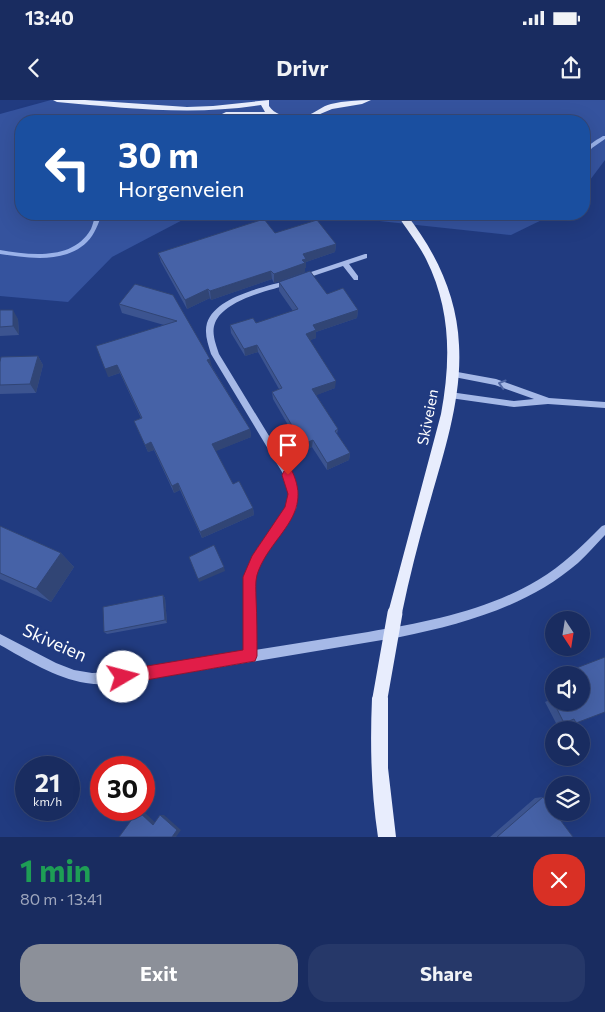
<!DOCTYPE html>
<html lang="en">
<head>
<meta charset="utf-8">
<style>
  :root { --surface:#192c60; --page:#263869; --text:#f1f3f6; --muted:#9fa7bd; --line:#374875; --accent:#8c9099 }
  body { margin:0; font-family:Commissioner,sans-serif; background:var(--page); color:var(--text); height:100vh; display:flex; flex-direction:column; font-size:19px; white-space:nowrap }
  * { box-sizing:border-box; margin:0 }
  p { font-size:16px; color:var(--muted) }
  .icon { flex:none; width:28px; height:28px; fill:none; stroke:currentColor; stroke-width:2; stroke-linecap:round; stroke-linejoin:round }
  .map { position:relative; height:737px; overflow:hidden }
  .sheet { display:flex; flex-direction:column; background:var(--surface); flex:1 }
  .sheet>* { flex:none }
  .hud { position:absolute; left:15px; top:15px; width:575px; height:105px; border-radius:20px; box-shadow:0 5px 20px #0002,0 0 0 1px var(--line); background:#1a4fa0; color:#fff; overflow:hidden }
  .needle { width:32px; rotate:168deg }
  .tools { position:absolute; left:545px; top:511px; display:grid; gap:10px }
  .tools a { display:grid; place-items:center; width:45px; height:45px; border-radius:50%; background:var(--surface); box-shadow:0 5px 20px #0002,0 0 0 1px var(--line); font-size:25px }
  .speed { position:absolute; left:15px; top:656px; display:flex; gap:10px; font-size:25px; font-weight:700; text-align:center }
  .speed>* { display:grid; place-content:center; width:65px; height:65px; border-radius:50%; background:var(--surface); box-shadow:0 5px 20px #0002,0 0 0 1px var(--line); line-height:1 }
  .speed small { font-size:12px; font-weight:400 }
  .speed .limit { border:8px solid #d22; background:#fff; color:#111 }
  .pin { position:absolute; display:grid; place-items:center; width:42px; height:42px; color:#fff; margin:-51px -21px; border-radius:50% 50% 50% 0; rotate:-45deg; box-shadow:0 0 5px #0007 }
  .pin .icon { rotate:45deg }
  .me { position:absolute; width:55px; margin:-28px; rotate:82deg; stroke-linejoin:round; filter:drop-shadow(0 0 4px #0008) }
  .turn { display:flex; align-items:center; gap:18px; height:105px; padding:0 20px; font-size:22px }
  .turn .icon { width:65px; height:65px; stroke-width:2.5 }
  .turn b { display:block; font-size:35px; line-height:42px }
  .round { display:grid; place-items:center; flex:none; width:52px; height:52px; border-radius:20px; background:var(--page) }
  .headline { display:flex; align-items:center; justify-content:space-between; height:85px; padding:0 20px }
  h1 { font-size:30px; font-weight:700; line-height:38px; color:#1e9e55 }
  .action { display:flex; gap:10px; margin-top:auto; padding:10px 20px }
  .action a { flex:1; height:58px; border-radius:20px; background:var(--accent); color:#fff; font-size:20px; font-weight:700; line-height:58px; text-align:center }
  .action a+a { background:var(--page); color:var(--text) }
  .status { display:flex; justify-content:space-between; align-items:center; height:35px; padding:0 25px; background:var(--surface); direction:ltr }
  .status svg { height:14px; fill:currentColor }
  header { display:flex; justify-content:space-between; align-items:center; height:65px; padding:0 20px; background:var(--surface); font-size:22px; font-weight:700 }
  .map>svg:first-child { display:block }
  .green { fill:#35539e }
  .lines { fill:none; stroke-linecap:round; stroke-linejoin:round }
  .stream { fill:#9ab2e9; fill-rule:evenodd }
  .minor { fill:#a6b9e7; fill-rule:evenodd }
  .major { fill:#e8edfd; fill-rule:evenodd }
  .major-bridge { stroke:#e8edfd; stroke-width:15 }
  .wall { fill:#3c5490 }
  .shaded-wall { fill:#314575 }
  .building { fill:#4662a7; stroke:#314575 }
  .oneway { stroke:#5067a4 }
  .route { fill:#e11d48; stroke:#92132f }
  .labels { text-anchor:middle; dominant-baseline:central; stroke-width:5; stroke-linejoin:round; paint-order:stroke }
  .street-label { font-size:15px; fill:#fff; stroke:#213b80 }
  .near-street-label { font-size:18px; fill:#fff; stroke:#213b80 }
</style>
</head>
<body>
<div class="status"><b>13:40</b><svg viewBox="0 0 49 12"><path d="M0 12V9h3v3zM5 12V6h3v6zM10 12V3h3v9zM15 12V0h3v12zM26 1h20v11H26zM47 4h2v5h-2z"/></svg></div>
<header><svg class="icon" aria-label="back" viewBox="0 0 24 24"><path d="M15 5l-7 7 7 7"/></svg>Drivr<svg class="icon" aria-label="share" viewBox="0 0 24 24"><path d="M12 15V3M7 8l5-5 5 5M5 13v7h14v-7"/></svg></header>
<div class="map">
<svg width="605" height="737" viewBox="0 0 605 737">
  <rect width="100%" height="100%" fill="#213b80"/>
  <path class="green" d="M51 0H605V60L584 88V21H21V114H554L511 135 370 120 192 115 112 157 68 202 0 196V14Z"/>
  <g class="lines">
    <path class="stream" d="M603 36H605V39L592 48 586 56H584C584 46 595 41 603 36Z
      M96 114H102C98 124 95 134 87 142 65 164 27 158 0 154V150C30 155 73 161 91 129 93 124 94 119 96 114Z"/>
    <path class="minor" d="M365 154H367V158L349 164 358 176V180H354L343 166 301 180 298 178 299 176Z
      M289 180H291V184C270 190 224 200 215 223 211 233 216 244 219 254L291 372 298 392 296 409 260 462 255 477V550C293 544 330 538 368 532 427 522 486 511 538 480 562 466 582 446 602 426L605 425V435C596 444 588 454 578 463 528 506 464 524 400 537L137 581C120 583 103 586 86 583 55 578 27 560 0 545V534L56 563 74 570 92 573 137 571 245 552C245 523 240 488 251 461 262 431 300 414 285 377L211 254C208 244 204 234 207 223 216 196 265 187 289 180Z
      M452 271 496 279 549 298 605 302V308L548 304 514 307 450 298 446 295 450 292 514 301 534 299 495 285 449 276 448 274Z"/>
    <path class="major" d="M53 0H85L187 7 213 6 269 0V6C276 17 294 19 306 16 315 13 322 6 331 4 344 1 358 0 371 0L362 4 332 9 306 20 226 16 222 14 226 12H265L261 5C193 16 125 8 57 2Z
      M397 114H406C436 152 457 196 459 245 462 297 445 349 431 398 420 436 410 474 402 513L400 518 395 520 390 518 388 513 441 314C451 260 451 209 426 159 418 143 406 129 397 114Z
      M380 590 385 593 388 598V668L396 737H378C371 691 370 645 372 598L375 593Z"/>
    <path class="major-bridge" d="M380 598 395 513"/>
  </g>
  <path class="wall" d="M275 133 336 144 335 152 306 162V168H305V172L274 183 272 179 211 200 210 198 187 209 161 162 158 153Z
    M279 182 327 194 358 210 357 218 316 232V238L310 240 335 288 316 295 338 329 337 334 350 353 349 360 327 370 312 347 303 351 273 299 272 292 279 289 258 252 245 256 231 233 230 225 256 223 293 211 279 191Z
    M173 195 212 267 250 329 251 337 215 351 233 384 253 408 254 415 202 438 180 390 174 393 154 350 148 352 134 321 141 318 120 273 108 277 164 225 122 213 119 204Z
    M0 210 18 219 19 235 0 236Z
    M38 256 43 265 36 293 0 294V262Z
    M0 426 61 453 74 467 51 502 0 479Z
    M163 495 165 498 167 523 107 534 104 532Z
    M554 577V602H581L576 623 568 626 566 622 557 625 545 602 554 598 545 581Z
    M543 697 573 737H490L535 698Z"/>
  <path class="shaded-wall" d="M336 144 335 152 306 162V168H305V172L274 183V174L303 154Z
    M271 171 272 179 211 200 210 191Z
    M208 189 210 198 187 209 185 200Z
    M13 210 18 219 19 235 13 226Z
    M358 210 357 218 316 232V238L306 242V234L313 225Z
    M257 245 258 252 245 256 244 249Z
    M38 256 43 265 36 293 30 284Z
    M210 259 212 267 207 260Z
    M117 265 120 273 108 277 105 269Z
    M336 281 335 288 312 297V289Z
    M250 329 251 337 214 352 212 344Z
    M313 340 312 347 303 351V344Z
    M151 342 154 350 148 352 145 345Z
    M350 353 349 360 327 370V363Z
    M178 383 180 390 174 393 172 386Z
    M253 408 254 415 202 438 200 432Z
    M61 453 74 467 51 502 36 489Z
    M224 467 225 471 199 482 198 479Z
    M163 495 165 498 167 523 165 520Z
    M138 711H143L157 724 153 725Z
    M160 715H164L181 730 176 737H172Z"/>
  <path class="building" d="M264 119 275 133 317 120 336 144 303 154 306 159 302 160 305 163 274 174 271 171 210 191 208 189 185 200 158 153Z
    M310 171 327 194 343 188 358 210 313 225 316 230 306 234 336 281 312 289 338 329 335 331 350 353 327 363 313 340 303 344 272 292 282 288 257 245 244 249 230 225 253 218 256 223 298 209 279 182Z
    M135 184 173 195 210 259 207 260 250 329 212 344 233 384 239 381 253 408 200 432 178 383 172 386 151 342 145 345 134 321 142 318 117 265 105 269 96 246 177 221 119 204Z
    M0 210H13V226L0 227Z
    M38 256 30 284 0 285V262L1 257Z
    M0 426 61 453 36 489 0 473Z
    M214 445 224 467 198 479 189 457Z
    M163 495 165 520 104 532 103 507Z
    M605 557V612L576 623 574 619 564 623 552 599 554 598V602H581V575H558Z
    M543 697 573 737H497Z
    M138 711 153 725 160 715 177 730 172 737H119Z"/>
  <defs><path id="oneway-chevron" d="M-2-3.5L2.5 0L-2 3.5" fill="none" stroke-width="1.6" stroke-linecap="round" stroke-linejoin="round" transform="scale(1.25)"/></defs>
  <use class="oneway" href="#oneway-chevron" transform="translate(502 284) rotate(-164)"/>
  <path class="route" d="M288 370 292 371C314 417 269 436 257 475 255 482 256 491 256 498 257 517 257 537 257 556L255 561 123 584 118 582 116 577 118 572 123 570 243 550V477L252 456 285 407 288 394 282 375 284 371Z"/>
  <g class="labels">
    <g class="street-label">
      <text transform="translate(427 317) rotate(-79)">Skiveien</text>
    </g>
    <g class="near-street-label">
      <text transform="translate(55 542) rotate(24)">Skiveien</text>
    </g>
  </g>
</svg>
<div class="tools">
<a><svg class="needle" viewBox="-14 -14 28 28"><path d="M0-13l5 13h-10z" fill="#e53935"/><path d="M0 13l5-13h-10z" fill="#9fa7bd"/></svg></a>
<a><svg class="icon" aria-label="sound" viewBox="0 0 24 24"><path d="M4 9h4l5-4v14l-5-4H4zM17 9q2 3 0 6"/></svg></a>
<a><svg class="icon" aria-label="search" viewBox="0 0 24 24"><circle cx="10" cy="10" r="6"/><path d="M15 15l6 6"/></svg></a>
<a><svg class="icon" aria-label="layers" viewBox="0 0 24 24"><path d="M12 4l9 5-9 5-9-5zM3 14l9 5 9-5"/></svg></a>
</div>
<div class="speed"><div>21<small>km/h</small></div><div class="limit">30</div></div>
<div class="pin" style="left:288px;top:375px;background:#d93025"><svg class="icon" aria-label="arrive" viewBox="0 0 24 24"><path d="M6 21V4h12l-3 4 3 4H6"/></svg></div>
<svg class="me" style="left:123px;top:577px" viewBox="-20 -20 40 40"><circle r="19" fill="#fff"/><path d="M0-13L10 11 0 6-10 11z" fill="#e11d48"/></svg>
<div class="hud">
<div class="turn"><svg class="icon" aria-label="left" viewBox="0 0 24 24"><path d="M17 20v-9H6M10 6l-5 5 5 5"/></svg><div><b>30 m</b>Horgenveien</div></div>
</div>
</div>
<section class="sheet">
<div class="headline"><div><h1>1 min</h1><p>80 m · 13:41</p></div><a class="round" style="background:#d93025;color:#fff"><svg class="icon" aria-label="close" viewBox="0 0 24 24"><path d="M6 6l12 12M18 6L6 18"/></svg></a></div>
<div class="action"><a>Exit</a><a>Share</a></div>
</section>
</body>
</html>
